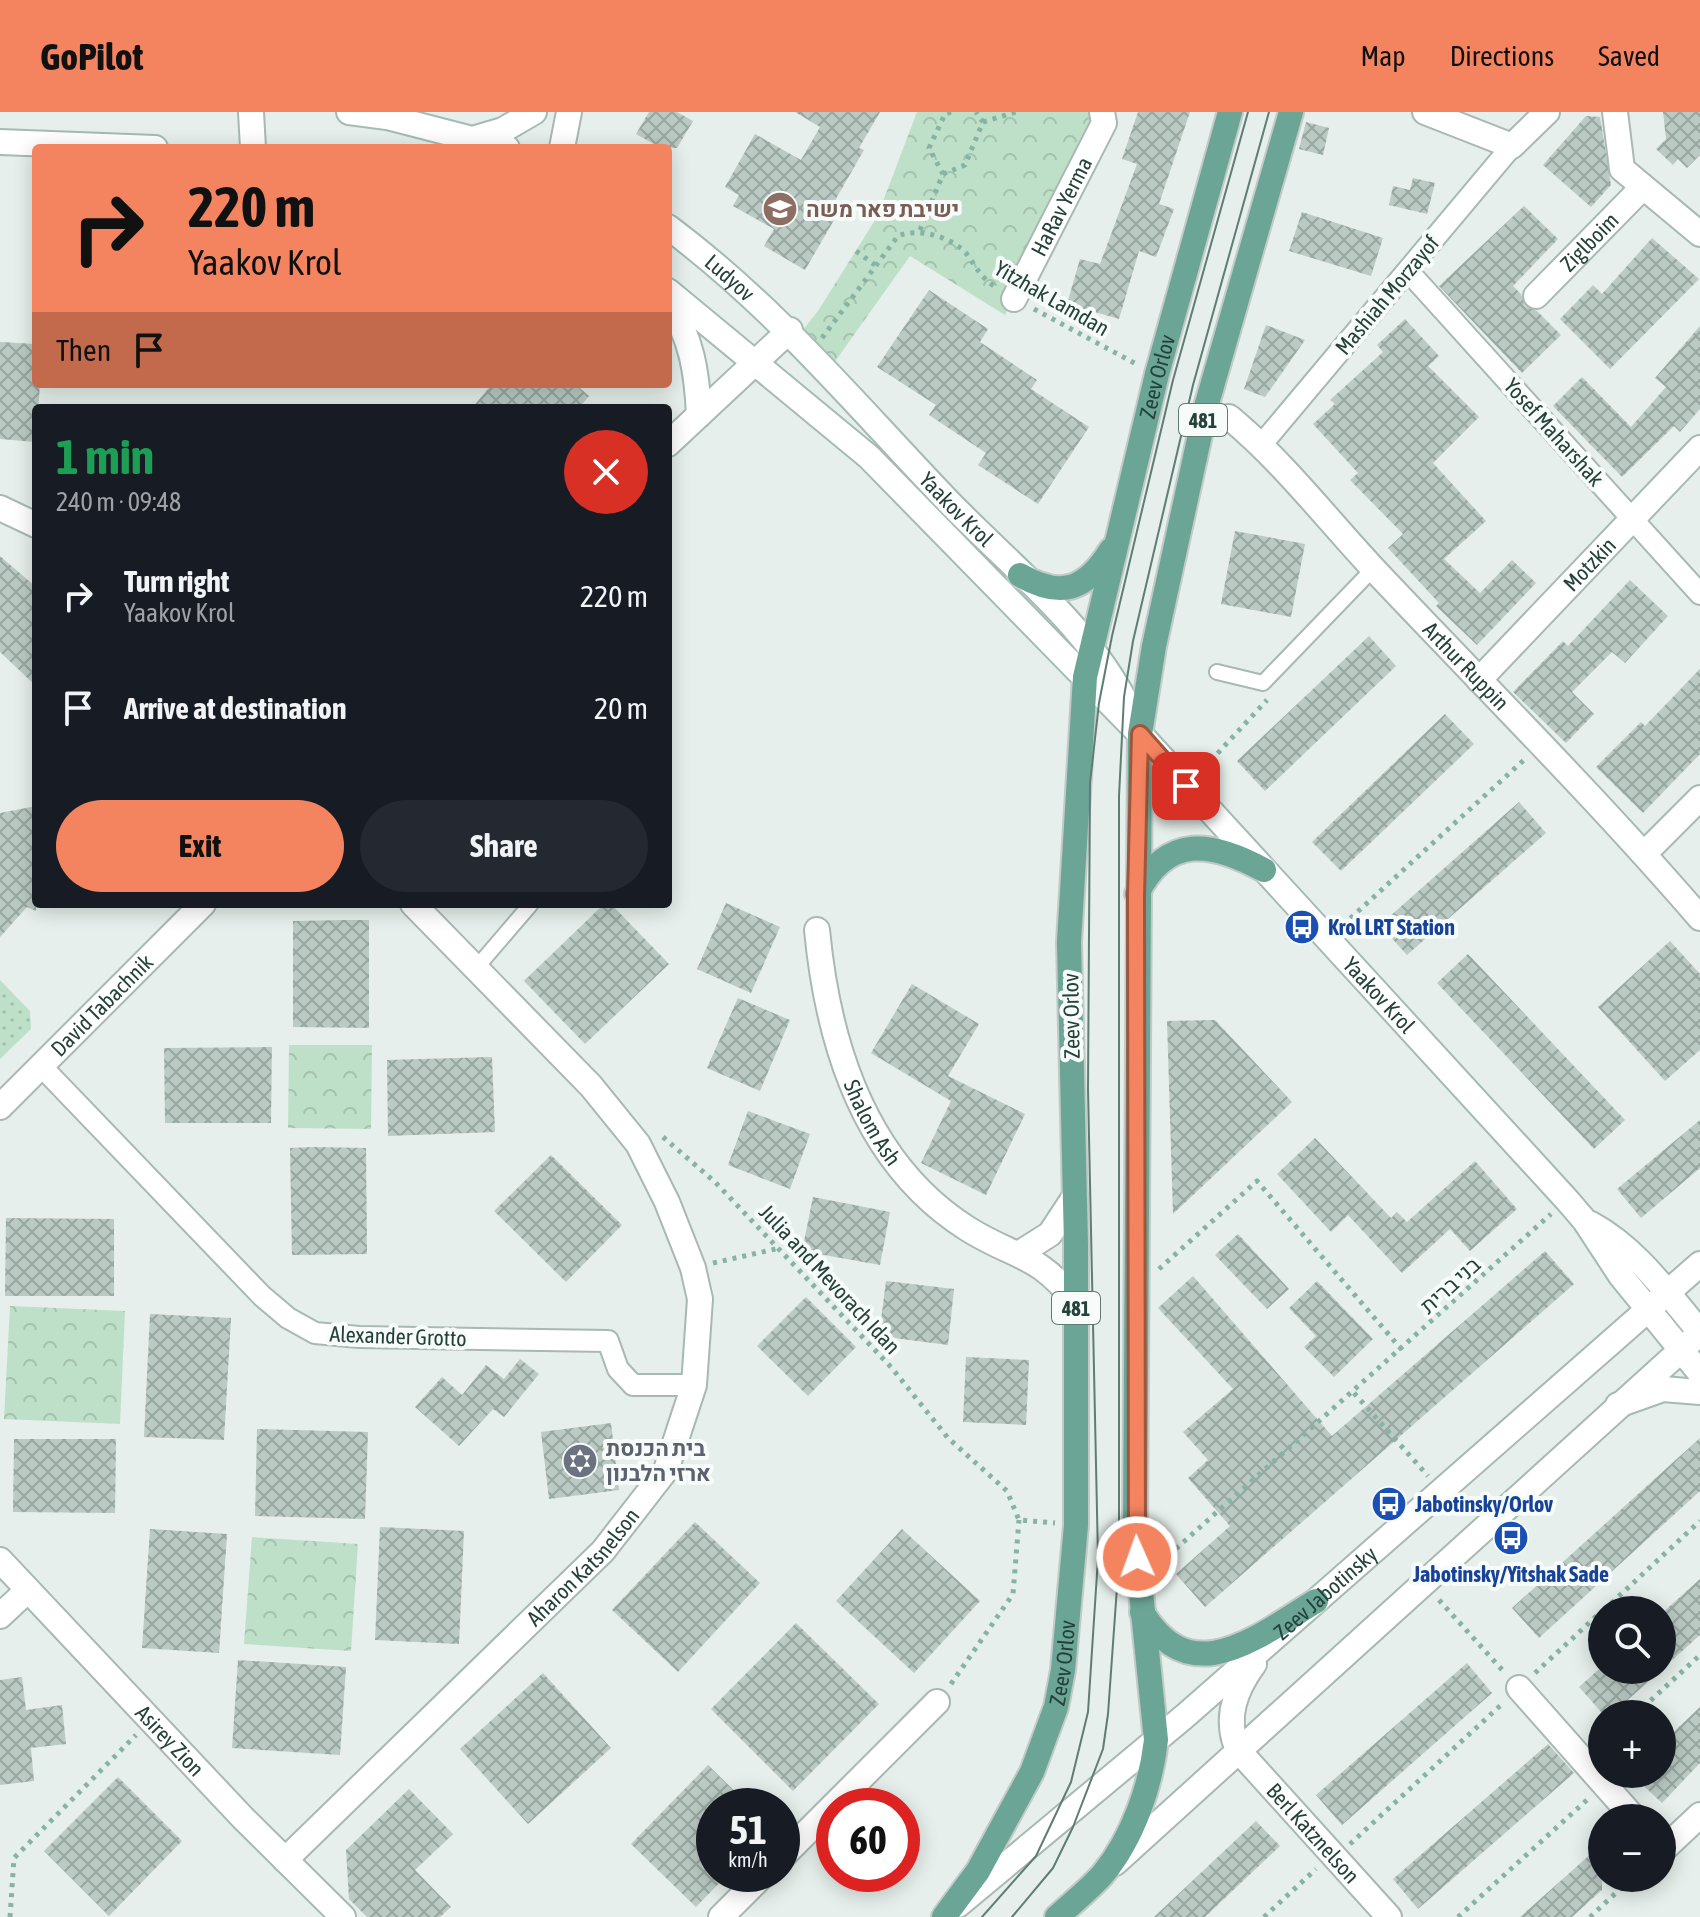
<!DOCTYPE html>
<html lang="en">
<head>
<meta charset="utf-8">
<style>
  :root { --surface:#171b24; --page:#242831; --text:#f1f3f6; --muted:#9ea1a6; --accent:#f4845f }
  body { margin:0; font-family:"Asap Condensed",Heebo,sans-serif; background:var(--page); color:var(--text); height:100vh; display:flex; flex-direction:column; font-size:30px; white-space:nowrap }
  * { box-sizing:border-box; margin:0 }
  p { font-size:26px; color:var(--muted) }
  .icon { flex:none; width:44px; height:44px; fill:none; stroke:currentColor; stroke-width:2; stroke-linecap:round; stroke-linejoin:round }
  .map { position:relative; flex:1; overflow:hidden }
  .details { position:absolute; left:32px; top:292px; width:640px; height:504px; display:flex; flex-direction:column; background:var(--surface); border-radius:8px; box-shadow:0 4px 20px #0003 }
  .details>* { flex:none }
  .banner { position:absolute; left:32px; top:32px; width:640px; height:244px; border-radius:8px; box-shadow:0 4px 20px #0003; background:#f4845f; color:#111; overflow:hidden }
  .tools { position:absolute; left:1588px; top:1484px; display:grid; gap:16px }
  .tools a { display:grid; place-items:center; width:88px; height:88px; border-radius:50%; background:var(--surface); box-shadow:0 4px 20px #0003; font-size:40px }
  .speed { position:absolute; left:696px; top:1676px; display:flex; gap:16px; font-size:40px; font-weight:700; text-align:center }
  .speed>* { display:grid; place-content:center; width:104px; height:104px; border-radius:50%; background:var(--surface); box-shadow:0 4px 20px #0003; line-height:1 }
  .speed small { font-size:20px; font-weight:400 }
  .speed .limit { border:12px solid #d22; background:#fff; color:#111 }
  .pin { position:absolute; display:grid; place-items:center; width:68px; height:68px; color:#fff; margin:-34px; border-radius:16px; box-shadow:0 4px 12px #0006 }
  .me { position:absolute; width:88px; margin:-44px; rotate:358deg; stroke-linejoin:round; filter:drop-shadow(0 0 6px #0008) }
  .turn { display:flex; align-items:center; gap:28px; height:168px; padding:0 24px; font-size:36px }
  .turn .icon { width:104px; height:104px; stroke-width:2.5 }
  .turn b { display:block; font-size:56px; line-height:68px }
  .then { display:flex; align-items:center; height:76px; padding:0 24px; background:#0003; gap:16px; font-size:30px }
  .round { display:grid; place-items:center; flex:none; width:84px; height:84px; border-radius:42px; background:var(--page) }
  .summary { display:flex; align-items:center; justify-content:space-between; height:136px; padding:0 24px }
  h1 { font-size:48px; font-weight:700; line-height:60px; color:#1e9e55 }
  .button { display:flex; gap:16px; margin-top:auto; padding:16px 24px }
  .button a { flex:1; height:92px; border-radius:48px; background:var(--accent); color:#111; font-size:32px; font-weight:700; line-height:92px; text-align:center }
  .button a+a { background:var(--page); color:var(--text) }
  ul { padding:0; list-style:none }
  li { display:flex; align-items:center; gap:24px; height:112px; padding:0 24px }
  li div { flex:1 }
  li b { display:block; font-size:30px }
  li em { font-style:normal }
  header { display:flex; align-items:center; gap:48px; box-sizing:border-box; height:112px; padding:0 40px; background:var(--accent); color:#111 }
  header strong { font-size:38px }
  nav { display:flex; gap:44px; margin-inline-start:auto; font-size:28px }
  .map>svg:first-child { display:block }
  .grass { fill:url(#grass-dots) }
  .park { fill:url(#park-crowns) }
  .building { fill:url(#building-cross-hatch) }
  .lines { fill:none; stroke-linecap:round; stroke-linejoin:round }
  .service-casing { stroke:#a8b8b2; stroke-width:18 }
  .pedestrian-casing { stroke:#a8b8b2; stroke-width:24 }
  .minor-casing { stroke:#a8b8b2; stroke-width:28 }
  .tertiary-casing { stroke:#a8b8b2; stroke-width:28 }
  .secondary-casing { stroke:#a4bbb3; stroke-width:28 }
  .primary-casing { stroke:#c2cac8; stroke-width:28 }
  .path { stroke:#86b3a5; stroke-width:5; stroke-dasharray:4 6; stroke-linecap:butt }
  .service { stroke:#fff; stroke-width:14 }
  .pedestrian { stroke:#fff; stroke-width:20 }
  .minor { stroke:#fff; stroke-width:24 }
  .tertiary { stroke:#fff; stroke-width:24 }
  .secondary { stroke:#fff; stroke-width:24 }
  .primary { stroke:#6aa596; stroke-width:24 }
  .tram { stroke:#5f7d75; stroke-width:2 }
  .route-casing { stroke:#9f563e; stroke-width:20 }
  .route { stroke:#f4845f; stroke-width:14 }
  .labels { text-anchor:middle; dominant-baseline:central; stroke-width:8; stroke-linejoin:round; paint-order:stroke }
  .shield { fill:#f7fbf9; stroke:#637a73; stroke-width:2 }
  .shield-label { font-size:20px; font-weight:bold; fill:#24423a }
  .street-label { font-size:22px; fill:#24423a; stroke:#f7fbf9 }
  .education-label { font-size:22px; font-weight:bold; fill:#785e54; stroke:#f7fbf9; text-anchor:start }
  .transit-label { font-size:22px; font-weight:bold; fill:#164399; stroke:#f7fbf9; text-anchor:start }
  .worship-label { font-size:22px; font-weight:bold; fill:#5b616d; stroke:#f7fbf9; text-anchor:start }
</style>
</head>
<body>
<header>
<strong>GoPilot</strong>
<nav><a>Map</a><a>Directions</a><a>Saved</a></nav>
</header>
<div class="map">
<svg width="1700" height="1805" viewBox="0 0 1700 1805">
  <defs>
    <pattern id="grass-dots" width="8" height="8" patternUnits="userSpaceOnUse" patternTransform="scale(2)"><rect width="8" height="8" fill="#bfe0c8"/><path d="M2 2h.1M6 6h.1" fill="none" stroke="#a4c1ad" stroke-width="1.8" stroke-linecap="round"/></pattern>
    <pattern id="park-crowns" width="20" height="18" patternUnits="userSpaceOnUse" patternTransform="scale(2)"><rect width="20" height="18" fill="#bfe0c8"/><path d="M2 6a3 3 0 1 1 6 0M12 15a3 3 0 1 1 6 0" fill="none" stroke="#a4c1ad"/></pattern>
    <pattern id="building-cross-hatch" width="8" height="8" patternUnits="userSpaceOnUse" patternTransform="scale(2)"><rect width="8" height="8" fill="#bbcac4"/><path d="M0 0l8 8M0 8l8-8" fill="none" stroke="#98a6a0"/></pattern>
  </defs>
  <rect width="100%" height="100%" fill="#e6efeb"/>
  <path class="grass" d="M0 868 30 899 31 917 0 947Z"/>
  <path class="park" d="M917 0H1102L1005 203 910 144 829 258 797 225 818 199 877 105Z
    M289 933H372L371 1017 288 1016Z
    M10 1194 125 1199 120 1312 4 1307Z
    M252 1425 358 1432 351 1539 244 1532Z"/>
  <path class="building" d="M649 0H677L693 9 677 36H661L636 22Z
    M795 0H880L859 36 864 38 833 92 841 96 805 158 764 134 774 117 733 94 739 83 725 75 755 22 801 48 820 15Z
    M1138 0H1190L1159 92 1174 97 1156 145 1139 139 1119 207 1067 192 1080 147 1100 152 1137 52 1122 47Z
    M1663 0H1700V43L1687 56 1678 47 1673 53 1656 37 1666 27Z
    M1586 4 1600 5 1611 73 1591 95 1543 53Z
    M1306 10 1329 16 1323 43 1299 37Z
    M1413 66 1435 71 1427 102 1389 93 1393 74 1410 78Z
    M1524 94 1558 127 1513 174 1521 182 1525 194 1537 199 1561 223 1522 261 1439 174Z
    M1302 100 1383 126 1371 164 1289 139Z
    M1652 126 1699 167 1610 257 1560 207 1593 173 1602 182Z
    M929 178 988 217 980 230 1037 268 1031 277 1089 315 1038 392 978 353 986 341 929 303 936 293 877 255Z
    M1405 207 1439 244 1428 254 1479 305 1433 351 1486 409 1444 447 1480 481 1512 448 1536 471 1477 533 1436 494 1439 491 1388 436 1403 422 1350 368 1358 361 1313 312 1335 292 1330 288 1383 240 1377 233Z
    M1266 213 1305 228 1265 285 1244 277Z
    M1700 214V297L1680 320 1674 314 1622 365 1553 294 1582 265 1631 315 1666 275 1655 266Z
    M0 230 36 232V272H40L36 330 0 327Z
    M492 272H575L589 284 579 296H472Z
    M1235 419 1305 432 1291 505 1221 492Z
    M0 444 36 475V574L0 540Z
    M1630 468 1668 504 1625 551 1612 540 1572 580 1594 602 1566 631 1513 580 1563 529 1568 534Z
    M1369 524 1396 554 1265 679 1237 649Z
    M1700 557V642L1643 701 1596 655 1641 610 1645 614Z
    M1445 602 1474 632 1341 759 1312 730Z
    M1519 690 1546 721 1407 843 1380 813Z
    M36 694V799L27 795 0 825V701Z
    M726 791 780 815 751 881 697 857Z
    M604 792H611L669 852 585 932 524 869Z
    M344 808H369V916L293 915V809Z
    M1670 829 1700 862V938L1665 969 1598 895Z
    M1468 842 1625 1008 1594 1037 1437 871Z
    M912 872 979 912 948 964 1025 1002 986 1083 921 1051 951 989 871 941Z
    M738 886 790 908 760 979 707 956Z
    M1215 908 1292 990 1173 1102 1167 909Z
    M272 935 271 1011H165L164 936Z
    M492 945 495 1020 388 1024 387 948Z
    M748 999 810 1022 790 1077 728 1053Z
    M1700 1008V1056L1641 1106 1617 1077Z
    M1315 1026 1391 1106 1397 1100 1407 1110 1475 1049 1517 1097 1470 1139 1450 1117 1402 1161 1348 1103 1331 1120 1277 1062Z
    M314 1035 366 1036 367 1142 292 1143 290 1036Z
    M551 1043 622 1113 566 1170 494 1099Z
    M813 1085 890 1100 880 1153 802 1139Z
    M6 1106 114 1107V1184H5Z
    M1238 1122 1289 1177 1267 1197 1215 1143Z
    M1545 1139 1574 1172 1205 1495 1176 1462 1230 1414 1188 1366 1208 1348 1183 1320 1233 1277 1158 1196 1193 1164 1332 1324Z
    M886 1169 954 1177 948 1233 879 1224Z
    M1317 1169 1373 1227 1334 1265 1304 1235 1316 1224 1289 1196Z
    M806 1185 856 1235 808 1284 757 1234Z
    M150 1202 231 1206 224 1328 144 1325Z
    M966 1245 1029 1248 1026 1313 963 1310Z
    M520 1247 539 1262 504 1305 493 1297 459 1334 415 1295 442 1265 462 1283 486 1253 504 1267Z
    M611 1311 619 1378 549 1387 541 1320Z
    M257 1317 368 1320 365 1407 255 1404Z
    M1700 1326V1379L1539 1526 1512 1496Z
    M14 1327H116L115 1401 13 1400Z
    M695 1410 760 1471 678 1560 612 1498Z
    M380 1415 464 1419 459 1532 375 1528Z
    M150 1417 227 1422 219 1541 142 1536Z
    M902 1417 980 1489 914 1561 836 1489Z
    M1700 1467V1523L1662 1557V1501Z
    M796 1511 879 1592 793 1679 711 1597Z
    M238 1548 346 1555 340 1643 232 1636Z
    M1467 1551 1492 1581 1342 1713 1316 1683Z
    M1598 1558H1661L1612 1602H1603L1579 1575Z
    M543 1561 611 1636 528 1712 460 1637Z
    M22 1565 26 1598 62 1593 66 1632 31 1636 34 1669 0 1673V1568Z
    M1700 1595V1651L1662 1691 1631 1662H1662V1631Z
    M1548 1632 1574 1661 1418 1797 1393 1767Z
    M708 1653 750 1694H714V1762H728L696 1795 631 1732Z
    M118 1665 182 1729 109 1804 44 1739Z
    M409 1677 453 1722 415 1758 451 1795 440 1805H367L349 1787 346 1738Z
    M1256 1709 1280 1734 1205 1805H1154Z
    M1602 1732V1778L1572 1805H1520Z"/>
  <g class="lines">
    <defs>
      <path id="service" d="M1217 560 1263 571 1373 457
        M477 855 531 792"/>
      <path id="pedestrian" d="M1408 159 1700 482
        M1262 332 1512 34
        M41 954 262 1184 288 1206 315 1221 359 1225 608 1229 618 1257 633 1273H694"/>
      <g id="minor">
        <path d="M251 0 253 36"/>
        <path d="M1425 0 1512 34 1547 0"/>
        <path d="M1615 0 1622 57 1700 122"/>
        <path d="M562 36 569 0"/>
        <path id="s1" d="M1536 184 1643 75"/>
        <path id="s2" d="M1014 187 1104 11 1102 0"/>
        <path id="s3" d="M1229 305C1287 353 1332 414 1384 468 1490 580 1599 689 1700 806"/>
        <path d="M668 332 790 218"/>
        <path d="M0 396 36 413"/>
        <path id="s4" d="M1479 568 1700 336"/>
        <path d="M1645 741 1700 686"/>
        <path id="s5" d="M817 818C828 933 865 1052 968 1117 1016 1147 1039 1141 1076 1191"/>
        <path id="s6" d="M0 995 203 792"/>
        <path d="M1020 1141 1050 1122 1075 1084"/>
        <path id="s7" d="M0 1448 243 1706 343 1805"/>
        <path d="M0 1504 28 1478"/>
        <path d="M1519 1576 1634 1706"/>
        <path id="s8" d="M1238 1638 1389 1805"/>
        <path d="M1662 1734H1667L1700 1703"/>
        <path d="M782 1745 937 1590"/>
        <path id="s9" d="M285 1748 603 1439 666 1358 694 1273 700 1187 693 1156 667 1090 638 1032 591 974 413 792"/>
        <path d="M721 1805 764 1762"/>
      </g>
      <g id="tertiary">
        <path d="M1238 1638C1224 1607 1235 1578 1254 1552"/>
        <path d="M1115 1751 1700 1221"/>
        <path id="s10" d="M958 1793 1185 1604 1700 1152"/>
      </g>
      <g id="secondary">
        <path d="M349 0 387 5 507 36"/>
        <path d="M476 26 503 18 534 0"/>
        <path d="M0 30 155 36"/>
        <path id="s11" d="M668 115C774 194 855 292 945 386 1009 453 1092 516 1131 601"/>
        <path id="s12" d="M668 179 869 345 1140 622 1567 1088 1585 1109 1621 1164 1700 1261"/>
        <path d="M668 190C692 226 697 261 699 303"/>
        <path d="M1591 1112C1637 1137 1667 1181 1700 1220"/>
        <path d="M1618 1293 1663 1277 1700 1280"/>
      </g>
      <g id="primary">
        <path d="M1020 463C1061 487 1086 478 1111 438"/>
        <path d="M1137 782C1167 721 1213 730 1264 758"/>
        <path d="M1142 1500C1191 1581 1257 1525 1316 1489"/>
        <path id="s13" d="M944 1805 978 1759 1032 1660 1056 1595 1063 1558 1076 1413V1133L1069 830 1085 565 1157 262 1230 0"/>
        <path d="M1057 1805C1072 1791 1090 1777 1103 1762 1133 1726 1151 1673 1156 1628L1135 1421 1140 622 1154 534 1206 295 1291 0"/>
      </g>
    </defs>
    <use href="#service" class="service-casing"/>
    <use href="#pedestrian" class="pedestrian-casing"/>
    <use href="#minor" class="minor-casing"/>
    <use href="#tertiary" class="tertiary-casing"/>
    <use href="#secondary" class="secondary-casing"/>
    <use href="#primary" class="primary-casing"/>
    <path class="path" d="M983 10 1016 0
      M943 62 965 53 983 10 976 0
      M920 118 943 62 929 36 945 2 951 0
      M856 139 875 153
      M1034 197 1138 253
      M822 226 898 124C918 115 955 125 969 145 977 157 981 165 994 174
      M1204 656 1267 588
      M1343 813 1525 647
      M663 1025 715 1070 891 1255 948 1326 1007 1379 1019 1408 1055 1411
      M713 1151 780 1136
      M1159 1157 1257 1069 1402 1238
      M1354 1281 1428 1364
      M1161 1450 1551 1102
      M1439 1488 1505 1561
      M1604 1498 1700 1409
      M1535 1561 1602 1499
      M951 1572 1013 1482 1019 1408
      M1636 1602 1700 1543
      M1350 1732 1502 1592
      M10 1805 14 1746 136 1623
      M1264 1805 1316 1757
      M1458 1805 1588 1687
      M1590 1805 1632 1766"/>
    <use href="#service" class="service"/>
    <use href="#pedestrian" class="pedestrian"/>
    <use href="#minor" class="minor"/>
    <use href="#tertiary" class="tertiary"/>
    <use href="#secondary" class="secondary"/>
    <use href="#primary" class="primary"/>
    <path class="tram" d="M982 1805 1036 1744 1071 1670 1088 1600 1098 1446 1088 977 1090 671 1099 591 1112 524 1173 268 1248 0
      M1012 1805 1053 1756 1073 1715 1103 1637 1108 1602 1119 1447V684L1124 585 1133 529 1193 273 1269 0"/>
  </g>
  <g class="lines">
    <defs>
      <path id="route" d="M1137 1445 1136 784 1140 622 1186 674"/>
    </defs>
    <use href="#route" class="route-casing"/>
    <use href="#route" class="route"/>
  </g>
  <defs>
    <symbol id="school-disc" viewBox="-11 -11 22 22"><circle r="9.5" fill="#8d6e63" stroke="#f7fbf9"/><path d="M0-5L7-2L0 1L-7-2ZM-4 1L0 2.5L4 1V4Q0 6-4 4Z" fill="#fff"/></symbol>
    <symbol id="bus-disc" viewBox="-11 -11 22 22"><circle r="9.5" fill="#1a4fb4" stroke="#f7fbf9"/><path d="M-5-6H5V4H4V6H2V4H-2V6H-4V4H-5ZM-3.5-4V0h7V-4ZM-3.5 1.2v1.5H-2V1.2ZM2 1.2v1.5H3.5V1.2Z" fill="#fff"/></symbol>
    <symbol id="synagogue-disc" viewBox="-11 -11 22 22"><circle r="9.5" fill="#6b7280" stroke="#f7fbf9"/><path d="M0-6.5L5.6 3.2H-5.6ZM0 6.5L5.6-3.2H-5.6Z" fill="#fff"/></symbol>
  </defs>
  <g fill-rule="evenodd">
    <use href="#school-disc" x="760" y="77" width="40" height="40"/>
    <use href="#bus-disc" x="1282" y="795" width="40" height="40"/>
    <use href="#synagogue-disc" x="560" y="1329" width="40" height="40"/>
    <use href="#bus-disc" x="1369" y="1372" width="40" height="40"/>
    <use href="#bus-disc" x="1491" y="1406" width="40" height="40"/>
  </g>
  <g class="labels">
    <g class="shield">
      <rect x="1179" y="292" width="48" height="32" rx="6"/>
      <rect x="1052" y="1180" width="48" height="32" rx="6"/>
    </g>
    <g class="shield-label">
      <text x="1203" y="308">481</text>
      <text x="1076" y="1196">481</text>
    </g>
    <g class="street-label">
      <text stroke="none"><textPath href="#s2" startOffset="104">HaRav Yerma</textPath></text>
      <text stroke="none"><textPath href="#s1" startOffset="76">Ziglboim</textPath></text>
      <text stroke="none"><textPath href="#s11" startOffset="80">Ludyov</textPath></text>
      <text transform="translate(1387 183) rotate(-50)">Mashiah Morzayof</text>
      <text transform="translate(1052 186) rotate(30)">Yitzhak Lamdan</text>
      <text stroke="none"><textPath href="#s13" startOffset="1580">Zeev Orlov</textPath></text>
      <text transform="translate(1554 320) rotate(48)">Yosef Maharshak</text>
      <text stroke="none"><textPath href="#s11" startOffset="404">Yaakov Krol</textPath></text>
      <text stroke="none"><textPath href="#s4" startOffset="160">Motzkin</textPath></text>
      <text stroke="none"><textPath href="#s3" startOffset="344">Arthur Ruppin</textPath></text>
      <text stroke="none"><textPath href="#s12" startOffset="1002">Yaakov Krol</textPath></text>
      <text stroke="none"><textPath href="#s6" startOffset="144">David Tabachnik</textPath></text>
      <text transform="translate(1071 904) rotate(-91)">Zeev Orlov</text>
      <text stroke="none"><textPath href="#s5" startOffset="202">Shalom Ash</textPath></text>
      <text transform="translate(830 1167) rotate(47)">Julia and Mevorach Idan</text>
      <text transform="translate(1450 1173) rotate(-42)">בני ברית</text>
      <text transform="translate(398 1224) rotate(2)">Alexander Grotto</text>
      <text stroke="none"><textPath href="#s9" startOffset="418">Aharon Katsnelson</textPath></text>
      <text stroke="none"><textPath href="#s10" startOffset="482">Zeev Jabotinsky</textPath></text>
      <text stroke="none"><textPath href="#s13" startOffset="284">Zeev Orlov</textPath></text>
      <text stroke="none"><textPath href="#s7" startOffset="248">Asirey Zion</textPath></text>
      <text stroke="none"><textPath href="#s8" startOffset="112">Berl Katznelson</textPath></text>
    </g>
    <g class="education-label">
      <text x="806" y="97">ישיבת פאר משה</text>
    </g>
    <g class="transit-label">
      <text x="1328" y="815">Krol LRT Station</text>
      <text x="1415" y="1392">Jabotinsky/Orlov</text>
      <text x="1511" y="1462" text-anchor="middle">Jabotinsky/Yitshak Sade</text>
    </g>
    <g class="worship-label">
      <text x="606" y="1336">בית הכנסת<tspan x="606" dy="25">ארזי הלבנון</tspan></text>
    </g>
  </g>
</svg>
<div class="tools">
<a><svg class="icon" aria-label="search" viewBox="0 0 24 24"><circle cx="10" cy="10" r="6"/><path d="M15 15l6 6"/></svg></a>
<a>+</a>
<a>−</a>
</div>
<div class="speed"><div>51<small>km/h</small></div><div class="limit">60</div></div>
<div class="pin" style="left:1186px;top:674px;background:#d93025"><svg class="icon" aria-label="arrive" viewBox="0 0 24 24"><path d="M6 21V4h12l-3 4 3 4H6"/></svg></div>
<svg class="me" style="left:1137px;top:1445px" viewBox="-20 -20 40 40"><circle r="17" fill="#f4845f" stroke="#fff" stroke-width="3"/><path d="M0-11L8 9 0 5-8 9z" fill="#fff"/></svg>
<div class="banner">
<div class="turn"><svg class="icon" aria-label="right" viewBox="0 0 24 24"><path d="M7 20v-9h11M14 6l5 5-5 5"/></svg><div><b>220 m</b>Yaakov Krol</div></div>
<div class="then">Then<svg class="icon" aria-label="arrive" viewBox="0 0 24 24"><path d="M6 21V4h12l-3 4 3 4H6"/></svg></div>
</div>
<section class="details">
<div class="summary"><div><h1>1 min</h1><p>240 m · 09:48</p></div><a class="round" style="background:#d93025;color:#fff"><svg class="icon" aria-label="close" viewBox="0 0 24 24"><path d="M6 6l12 12M18 6L6 18"/></svg></a></div>
<ul>
<li><svg class="icon" aria-label="right" viewBox="0 0 24 24"><path d="M7 20v-9h11M14 6l5 5-5 5"/></svg><div><b>Turn right</b><p>Yaakov Krol</p></div><em>220 m</em></li>
<li><svg class="icon" aria-label="arrive" viewBox="0 0 24 24"><path d="M6 21V4h12l-3 4 3 4H6"/></svg><div><b>Arrive at destination</b></div><em>20 m</em></li>
</ul>
<div class="button"><a>Exit</a><a>Share</a></div>
</section>
</div>
</body>
</html>
